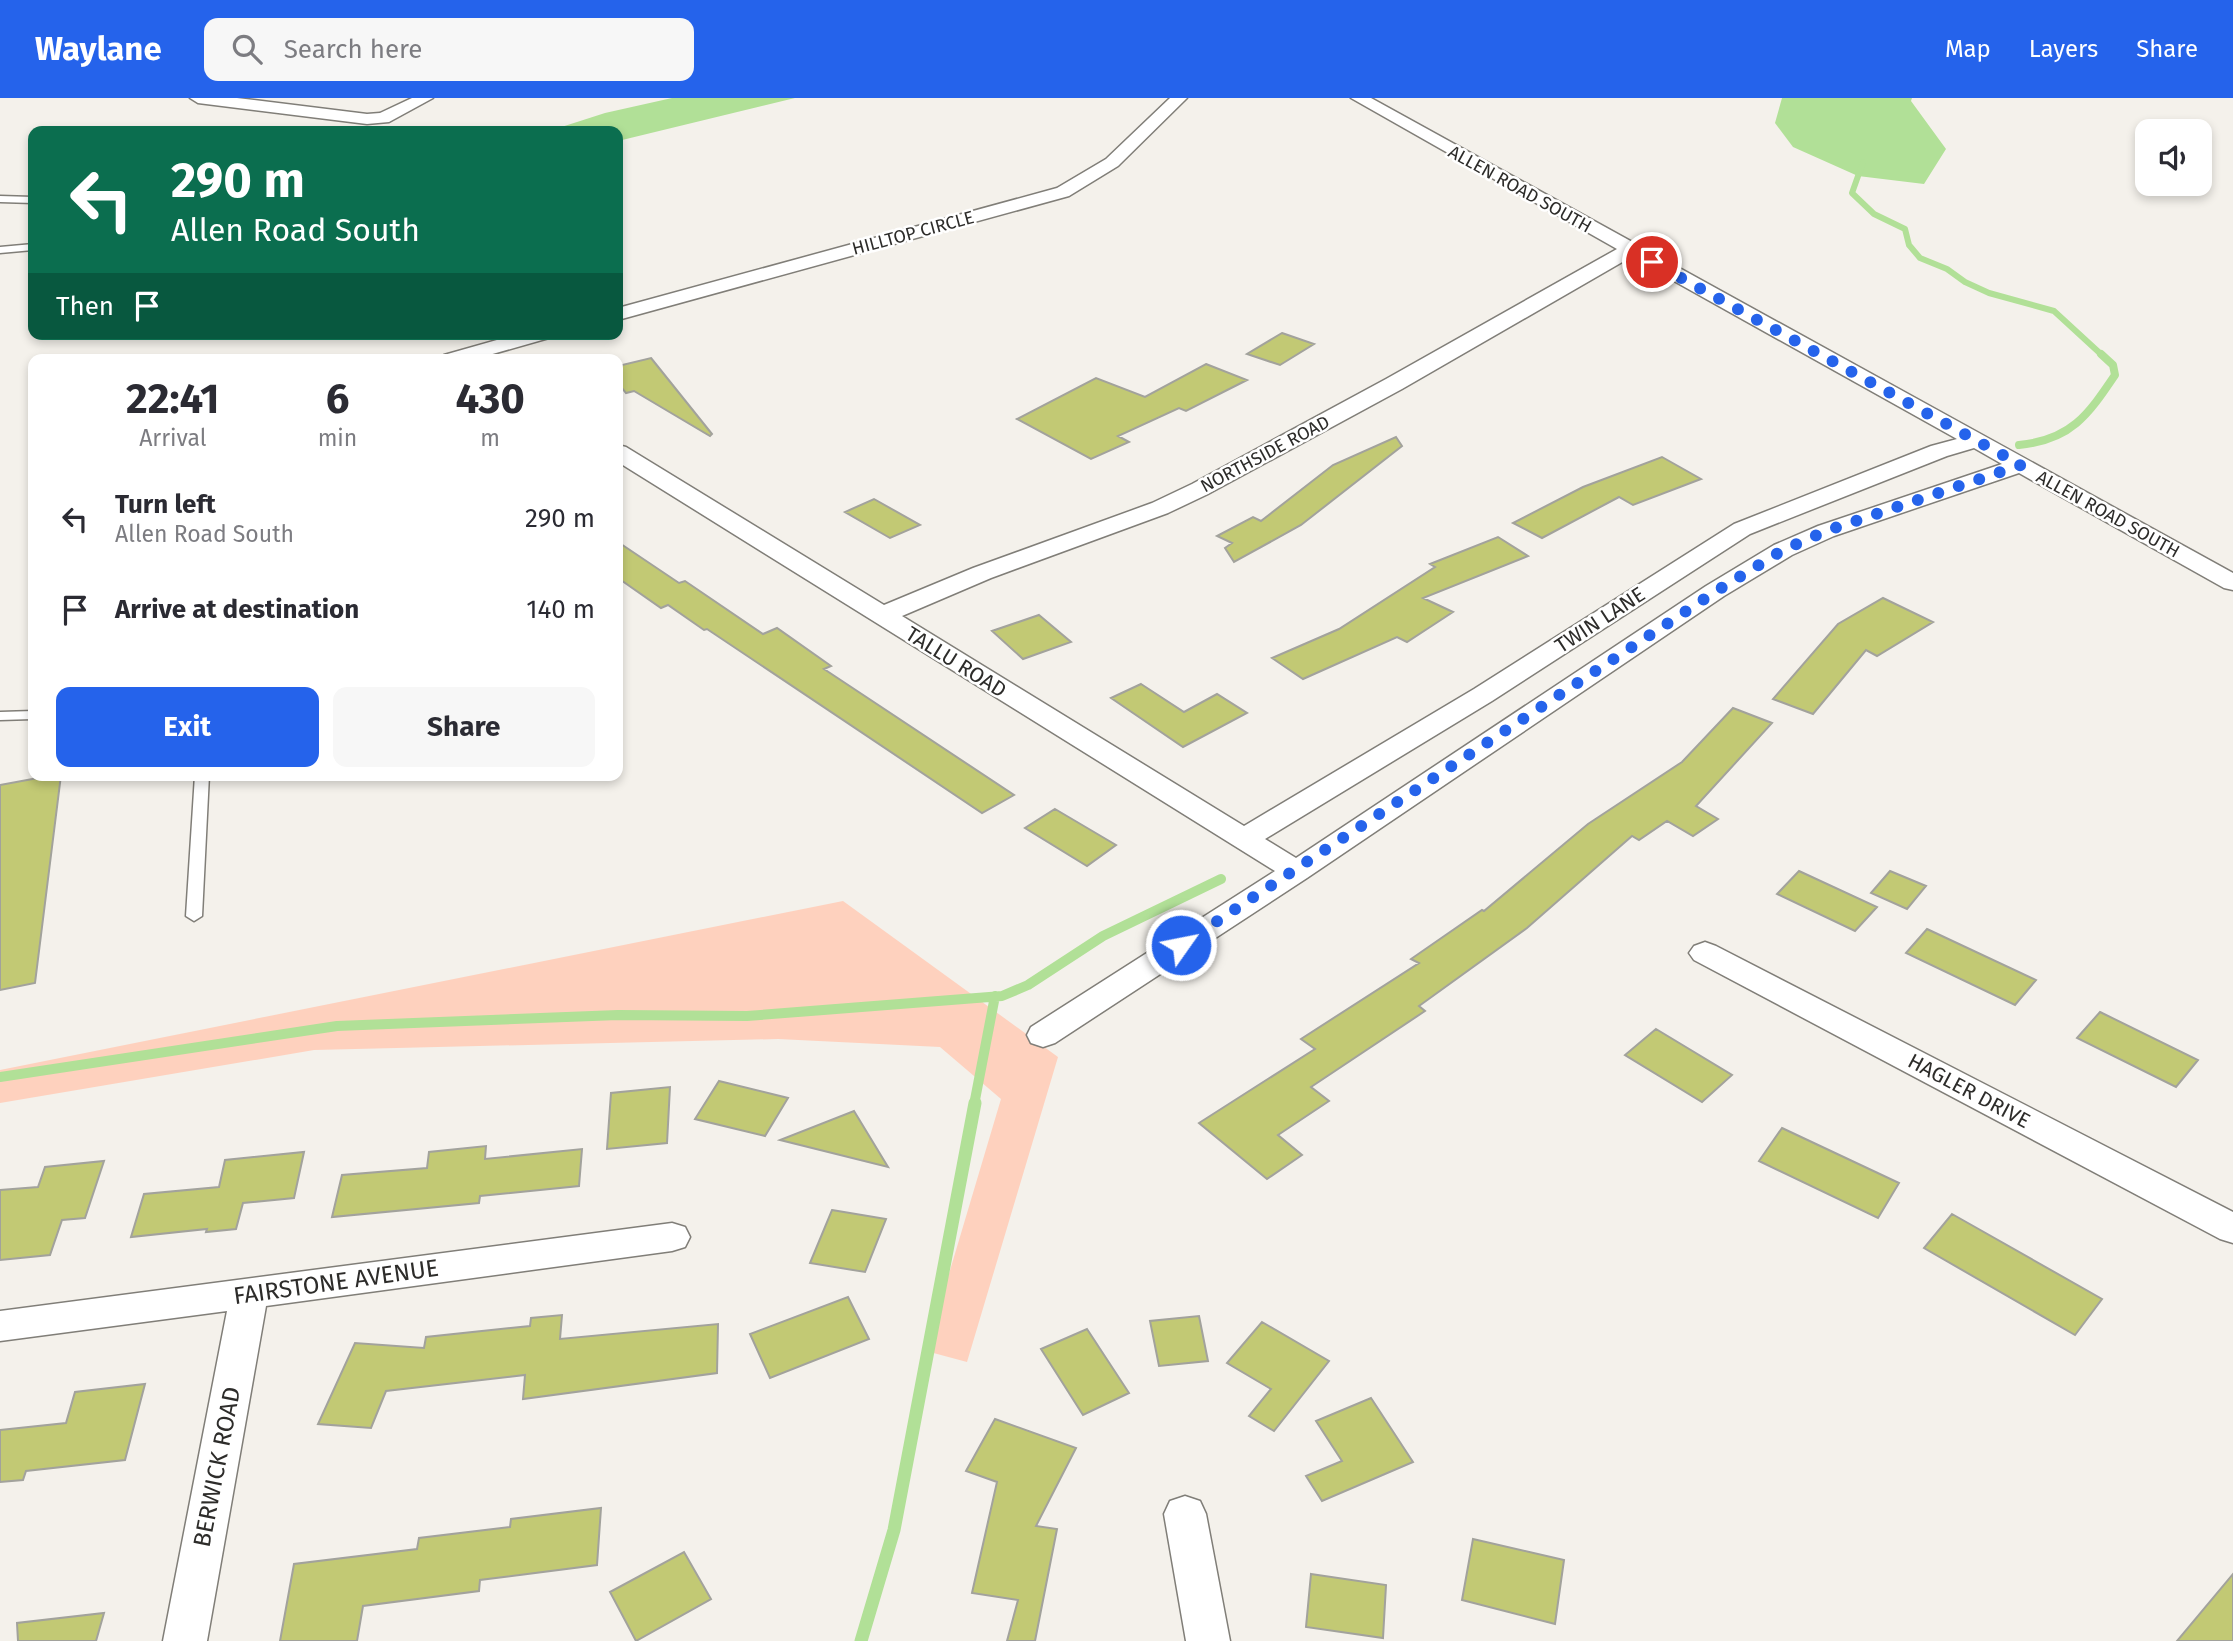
<!DOCTYPE html>
<html lang="en">
<head>
<meta charset="utf-8">
<style>
  :root { --surface:#fff; --page:#f7f7f7; --text:#2b2b33; --muted:#7c7c81; --accent:#2563eb }
  body { margin:0; font-family:"Fira Sans",sans-serif; background:var(--page); color:var(--text); height:100vh; display:flex; flex-direction:column; font-size:26px; white-space:nowrap }
  * { box-sizing:border-box; margin:0 }
  p { font-size:23px; color:var(--muted) }
  .icon { flex:none; width:38px; height:38px; fill:none; stroke:currentColor; stroke-width:2; stroke-linecap:round; stroke-linejoin:round }
  .map { position:relative; flex:1; overflow:hidden }
  .side { position:absolute; left:28px; top:256px; width:595px; height:427px; display:flex; flex-direction:column; background:var(--surface); border-radius:14px; box-shadow:0 4px 10px #0003 }
  .side>* { flex:none }
  .hud { position:absolute; left:28px; top:28px; width:595px; height:214px; border-radius:14px; box-shadow:0 4px 10px #0003; background:#0b6e4f; color:#fff; overflow:hidden }
  .controls { position:absolute; left:2135px; top:21px; display:grid; gap:14px }
  .controls a { display:grid; place-items:center; width:77px; height:77px; border-radius:14px; background:var(--surface); box-shadow:0 4px 10px #0003; font-size:35px }
  .pin { position:absolute; display:grid; place-items:center; width:60px; height:60px; color:#fff; margin:-30px; border:4px solid #fff; border-radius:50%; box-shadow:0 2px 7px #0007 }
  .me { position:absolute; width:77px; margin:-38px; rotate:57deg; stroke-linejoin:round; filter:drop-shadow(0 0 5px #0008) }
  .turn { display:flex; align-items:center; gap:24px; height:147px; padding:0 28px; font-size:32px }
  .turn .icon { width:91px; height:91px; stroke-width:2.5 }
  .turn b { display:block; font-size:49px; line-height:60px }
  .then { display:flex; align-items:center; height:66px; padding:0 28px; background:#0003; gap:14px; font-size:26px }
  .eta { display:flex; justify-content:space-evenly; align-items:center; height:119px; text-align:center }
  .eta b { font-size:42px; font-weight:700; line-height:49px }
  .action { display:flex; gap:14px; margin-top:auto; padding:14px 28px }
  .action a { flex:1; height:80px; border-radius:14px; background:var(--accent); color:#fff; font-size:28px; font-weight:700; line-height:80px; text-align:center }
  .action a+a { background:var(--page); color:var(--text) }
  ul { padding:0; list-style:none }
  li { display:flex; align-items:center; gap:21px; height:91px; padding:0 28px }
  li div { flex:1 }
  li b { display:block; font-size:26px }
  li em { font-style:normal }
  header { display:flex; align-items:center; gap:42px; box-sizing:border-box; height:98px; padding:0 35px; background:var(--accent); color:#fff }
  header strong { font-size:33px }
  nav { display:flex; gap:38px; margin-inline-start:auto; font-size:24px }
  .search { width:490px; height:63px; background:var(--page); display:flex; align-items:center; gap:18px; box-sizing:border-box; padding:0 24px; border-radius:14px; color:var(--muted); font-size:26px }
  .map>svg:first-child { display:block }
  .green { fill:#fed1be }
  .water { fill:#b1e097 }
  .lines { fill:none; stroke-linecap:round; stroke-linejoin:round }
  .stream-far3 { stroke:#b1e097; stroke-width:6 }
  .stream-far2 { stroke:#b1e097; stroke-width:8 }
  .stream-far1 { stroke:#b1e097; stroke-width:10 }
  .stream { stroke:#b1e097; stroke-width:13 }
  .building { fill:#c2c974; stroke:#a2a29c; stroke-width:2 }
  .service-casing { stroke:#807e78; stroke-width:3 }
  .minor-casing { stroke:#807e78; stroke-width:3 }
  .service { fill:#fff; fill-rule:evenodd }
  .minor { fill:#fff; fill-rule:evenodd }
  .route { stroke:#2563eb; stroke-width:12; stroke-dasharray:0 21.6 }
  .labels { text-anchor:middle; dominant-baseline:central; stroke-width:5; stroke-linejoin:round; paint-order:stroke }
  .far-street-label { font-size:18px; fill:#2d2c2a; stroke:#fff }
  .street-label { font-size:21px; fill:#2d2c2a; stroke:#fff }
  .near-street-label { font-size:24px; fill:#2d2c2a; stroke:#fff }
</style>
</head>
<body>
<header>
<strong>Waylane</strong>
<div class="search"><svg class="icon" aria-label="search" viewBox="0 0 24 24"><circle cx="10" cy="10" r="6"/><path d="M15 15l6 6"/></svg>Search here</div>
<nav><a>Map</a><a>Layers</a><a>Share</a></nav>
</header>
<div class="map">
<svg width="2233" height="1543" viewBox="0 0 2233 1543">
  <rect width="100%" height="100%" fill="#f4f1eb"/>
  <path class="green" d="M843 803 1058 959 967 1264 926 1253 1001 1001 940 949 778 941 314 952 0 1005V972Z"/>
  <path class="water" d="M672 0H795L618 43V33H549L605 15Z
    M1782 0H1912L1911 3 1946 51 1924 86 1858 78 1793 49 1775 25Z"/>
  <g class="lines">
    <path class="stream-far3" d="M1863 64 1852 95 1874 116 1905 131 1909 147 1920 160 1947 171 1965 184 1989 195 2054 213 2103 258"/>
    <path class="stream-far2" d="M2019 347C2071 342 2088 317 2115 277L2113 267 2101 256"/>
    <path class="stream-far1" d="M0 979 337 928 618 917 747 918 1002 898 1028 887 1103 838 1221 781
      M974 1007 995 898"/>
    <path class="stream" d="M861 1543 894 1432 975 1005"/>
  </g>
  <path class="building" d="M1282 235 1314 246 1280 267 1247 256Z
    M651 260 712 336 710 338 634 293 626 295 618 285V268Z
    M1206 266 1247 282 1186 313 1179 310 1118 338 1129 344 1091 361 1017 321 1096 280 1145 299Z
    M1396 339 1402 348 1301 427 1234 464 1225 450 1232 445 1217 438 1253 419 1261 423 1333 367Z
    M1662 359 1701 381 1633 407 1619 399 1542 440 1513 425 1583 389Z
    M874 401 920 427 890 440 845 414Z
    M1498 439 1528 458 1423 500 1453 514 1407 544 1397 539 1303 581 1272 560 1339 531 1435 469 1430 466Z
    M618 444 679 485 685 483 763 536 777 530 831 568 824 571 1014 697 982 715 707 531 704 532 668 507 661 510 618 480Z
    M1883 500 1933 524 1877 558 1866 552 1813 616 1773 601 1838 526Z
    M1039 517 1071 544 1023 561 992 533Z
    M1141 586 1184 614 1217 596 1247 615 1183 649 1111 600Z
    M1733 610 1772 625 1696 708 1718 721 1693 738 1667 723 1639 742 1632 738 1527 830 1419 908 1425 913 1311 989 1329 1003 1278 1037 1302 1057 1267 1081 1199 1025 1315 951 1301 941 1419 865 1411 861 1482 812 1484 813 1588 726 1682 664Z
    M54 677H61L35 885 0 892V687Z
    M1055 711 1116 747 1087 768 1025 730Z
    M1799 773 1877 809 1855 833 1777 796Z
    M1890 773 1926 788 1907 811 1871 795Z
    M1927 831 2036 882 2015 907 1906 855Z
    M2100 914 2198 962 2176 989 2077 940Z
    M1656 931 1732 977 1702 1004 1625 957Z
    M719 983 788 1000 765 1038 695 1021Z
    M670 989 667 1045 607 1051 611 995Z
    M854 1013 888 1069 780 1042Z
    M1782 1030 1899 1085 1878 1120 1759 1063Z
    M486 1048 485 1061 582 1051 579 1088 480 1098 479 1105 332 1119 342 1077 427 1070 429 1054Z
    M304 1054 294 1100 243 1105 236 1131 206 1134 207 1131 131 1139 144 1096 219 1089 225 1062Z
    M104 1063 85 1120 62 1122 50 1157 0 1162V1092L38 1089 45 1069Z
    M832 1112 886 1121 865 1174 810 1165Z
    M1952 1116 2102 1201 2075 1237 1924 1150Z
    M848 1199 869 1241 770 1280 750 1236Z
    M562 1217 560 1241 718 1226 717 1275 523 1301 525 1277 386 1293 371 1330 318 1326 355 1245 424 1250 426 1239 530 1228 531 1220Z
    M1199 1218 1208 1263 1159 1268 1150 1223Z
    M1262 1224 1329 1263 1274 1333 1249 1318 1271 1291 1227 1265Z
    M1087 1231 1129 1295 1083 1317 1041 1251Z
    M145 1286 125 1362 26 1373 23 1382 0 1384V1332L66 1325 75 1294Z
    M1371 1300 1413 1364 1322 1403 1306 1378 1342 1363 1316 1323Z
    M995 1321 1076 1350 1036 1428 1057 1431 1035 1543H1007L1018 1502 972 1495 997 1384 966 1373Z
    M601 1410 597 1467 480 1482 479 1493 363 1508 357 1543H280L294 1466 417 1451 419 1440 510 1429 511 1421Z
    M1473 1441 1564 1462 1555 1526 1462 1502Z
    M684 1454 711 1501 636 1543 610 1494Z
    M1311 1476 1386 1487 1383 1540 1306 1529Z
    M2233 1476V1543H2177Z
    M104 1515 96 1543H18L17 1525Z"/>
  <g class="lines">
    <defs>
      <path id="service" d="M0 98 33 99V105L0 104Z
        M33 146V152L0 155V149Z
        M33 613V621L0 622V614Z
        M195 677H209L202 818 194 823 186 818Z"/>
      <path id="minor" d="M190 0H237L367 16 380 15 412 0H433L389 24 367 26 198 5Z
        M1170 0H1187L1118 68 1069 98 618 222V210L1057 90 1106 61Z
        M1351 0H1371L2233 475V492L2224 490 2019 375 1834 438 1792 457 1724 498 1307 780 1055 945 1043 949 1031 945 1027 937 1031 929 1275 773 618 364V347L626 349 884 507 973 470 1152 405 1192 386 1386 281 1617 151ZM1631 159 1957 341 1931 348 1734 426 1474 591 1244 728 902 518 991 480 1168 415 1208 396 1402 291ZM1974 350 2002 366 1818 428 1774 447 1706 488 1296 760 1265 741 1492 603 1750 436 1947 358Z
        M518 236H552L549 240 475 261H441L444 257Z
        M1705 844 1716 848 2233 1114V1145L2220 1141 1694 862 1689 855 1694 848Z
        M672 1125 685 1129 690 1139 685 1149 672 1153 266 1208 207 1543H163L227 1213 0 1243V1213Z
        M1185 1398 1200 1403 1206 1416 1230 1543H1186L1164 1416 1170 1403Z"/>
    </defs>
    <use href="#service" class="service-casing"/>
    <use href="#minor" class="minor-casing"/>
    <use href="#service" class="service"/>
    <use href="#minor" class="minor"/>
  </g>
  <g class="lines">
    <path class="route" d="M1181 847 1715 494 1783 452 1826 433 2021 367 1652 164"/>
  </g>
  <g class="labels">
    <g class="far-street-label">
      <text transform="translate(1520 91) rotate(29)">ALLEN ROAD SOUTH</text>
      <text transform="translate(913 135) rotate(-15)">HILLTOP CIRCLE</text>
      <text transform="translate(1265 356) rotate(-28)">NORTHSIDE ROAD</text>
      <text transform="translate(2108 416) rotate(29)">ALLEN ROAD SOUTH</text>
    </g>
    <g class="street-label">
      <text transform="translate(1600 522) rotate(-33)">TWIN LANE</text>
      <text transform="translate(956 564) rotate(32)">TALLU ROAD</text>
      <text transform="translate(1969 993) rotate(28)">HAGLER DRIVE</text>
    </g>
    <g class="near-street-label">
      <text transform="translate(336 1184) rotate(-8)">FAIRSTONE AVENUE</text>
      <text transform="translate(217 1369) rotate(-79)">BERWICK ROAD</text>
    </g>
  </g>
</svg>
<div class="controls">
<a><svg class="icon" aria-label="sound" viewBox="0 0 24 24"><path d="M4 9h4l5-4v14l-5-4H4zM17 9q2 3 0 6"/></svg></a>
</div>
<div class="pin" style="left:1652px;top:164px;background:#d93025"><svg class="icon" aria-label="arrive" viewBox="0 0 24 24"><path d="M6 21V4h12l-3 4 3 4H6"/></svg></div>
<svg class="me" style="left:1181px;top:847px" viewBox="-20 -20 40 40"><circle r="17" fill="#2563eb" stroke="#fff" stroke-width="3"/><path d="M0-11L8 9 0 5-8 9z" fill="#fff"/></svg>
<div class="hud">
<div class="turn"><svg class="icon" aria-label="left" viewBox="0 0 24 24"><path d="M17 20v-9H6M10 6l-5 5 5 5"/></svg><div><b>290 m</b>Allen Road South</div></div>
<div class="then">Then<svg class="icon" aria-label="arrive" viewBox="0 0 24 24"><path d="M6 21V4h12l-3 4 3 4H6"/></svg></div>
</div>
<section class="side">
<div class="eta">
<div><b>22:41</b><p>Arrival</p></div>
<div><b>6</b><p>min</p></div>
<div><b>430</b><p>m</p></div>
</div>
<ul>
<li><svg class="icon" aria-label="left" viewBox="0 0 24 24"><path d="M17 20v-9H6M10 6l-5 5 5 5"/></svg><div><b>Turn left</b><p>Allen Road South</p></div><em>290 m</em></li>
<li><svg class="icon" aria-label="arrive" viewBox="0 0 24 24"><path d="M6 21V4h12l-3 4 3 4H6"/></svg><div><b>Arrive at destination</b></div><em>140 m</em></li>
</ul>
<div class="action"><a>Exit</a><a>Share</a></div>
</section>
</div>
</body>
</html>
